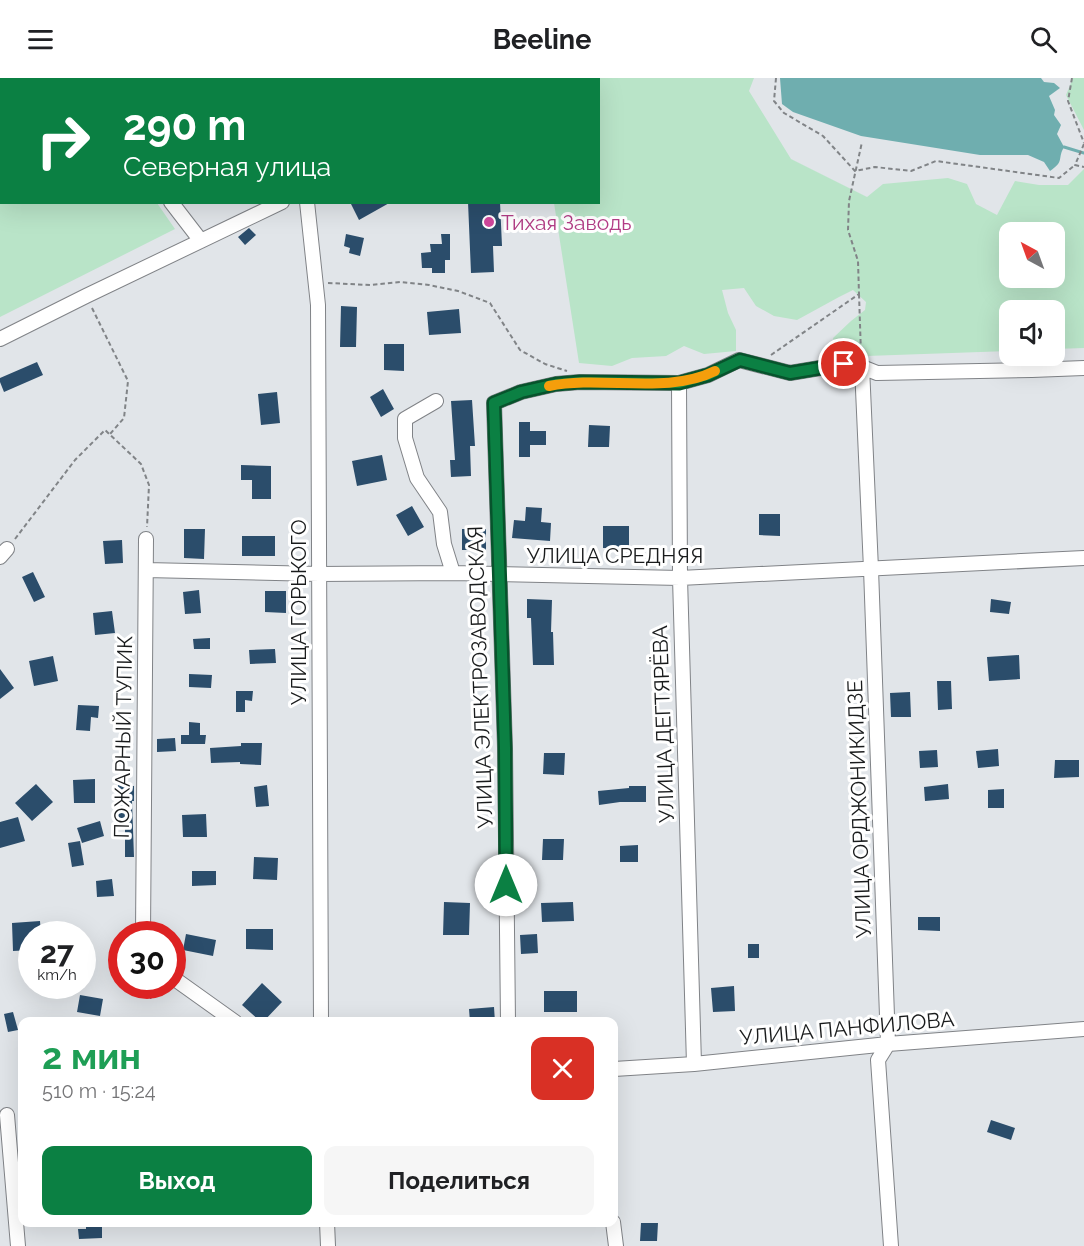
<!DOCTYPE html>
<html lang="ru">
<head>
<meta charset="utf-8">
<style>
  :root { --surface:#fff; --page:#f6f6f6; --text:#202124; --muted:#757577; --accent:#0b8043 }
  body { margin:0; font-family:Raleway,sans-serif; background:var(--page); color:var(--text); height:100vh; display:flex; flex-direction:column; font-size:22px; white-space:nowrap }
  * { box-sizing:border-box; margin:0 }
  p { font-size:20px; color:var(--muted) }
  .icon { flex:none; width:33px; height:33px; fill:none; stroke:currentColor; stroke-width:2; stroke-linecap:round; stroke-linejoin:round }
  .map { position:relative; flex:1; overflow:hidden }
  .side { position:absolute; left:18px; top:939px; width:600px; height:210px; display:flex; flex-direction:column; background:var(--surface); border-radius:12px; box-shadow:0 6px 24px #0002 }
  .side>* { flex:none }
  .banner { position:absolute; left:0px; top:0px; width:600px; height:126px; box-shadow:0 6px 24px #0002; background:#0b8043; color:#fff; overflow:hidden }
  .needle { width:39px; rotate:319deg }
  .fabs { position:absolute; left:999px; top:144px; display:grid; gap:12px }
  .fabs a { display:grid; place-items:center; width:66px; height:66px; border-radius:12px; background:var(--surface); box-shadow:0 6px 24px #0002; font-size:30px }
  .speed { position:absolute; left:18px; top:843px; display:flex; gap:12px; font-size:30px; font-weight:700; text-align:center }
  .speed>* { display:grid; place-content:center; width:78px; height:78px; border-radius:50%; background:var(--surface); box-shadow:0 6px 24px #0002; line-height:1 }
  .speed small { font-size:15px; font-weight:400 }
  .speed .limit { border:9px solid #d22; background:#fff; color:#111 }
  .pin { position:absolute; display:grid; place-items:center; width:51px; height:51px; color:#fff; margin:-26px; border:3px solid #fff; border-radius:50%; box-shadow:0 2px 6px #0007 }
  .me { position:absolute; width:66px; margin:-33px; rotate:0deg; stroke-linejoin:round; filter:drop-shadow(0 0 4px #0008) }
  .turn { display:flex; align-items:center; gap:21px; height:126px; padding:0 24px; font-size:27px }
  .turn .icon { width:78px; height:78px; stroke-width:2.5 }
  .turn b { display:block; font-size:42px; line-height:51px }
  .round { display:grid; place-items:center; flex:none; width:63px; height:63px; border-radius:12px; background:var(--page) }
  .head { display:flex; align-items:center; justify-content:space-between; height:102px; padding:0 24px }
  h1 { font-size:36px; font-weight:700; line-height:45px; color:#1e9e55 }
  .action { display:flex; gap:12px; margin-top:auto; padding:12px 24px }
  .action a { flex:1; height:69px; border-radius:12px; background:var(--accent); color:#fff; font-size:24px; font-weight:700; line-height:69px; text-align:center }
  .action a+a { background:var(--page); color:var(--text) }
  header { display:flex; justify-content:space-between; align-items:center; height:78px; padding:0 24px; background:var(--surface); font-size:27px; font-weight:700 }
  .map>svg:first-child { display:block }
  .green { fill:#b9e4c8; fill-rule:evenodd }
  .water { fill:#6faeaf }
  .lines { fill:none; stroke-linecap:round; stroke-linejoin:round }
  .stream { stroke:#6faeaf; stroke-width:3 }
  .building { fill:#2b4d6b }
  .minor-casing { stroke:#808387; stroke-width:16 }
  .path { stroke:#818487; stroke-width:2; stroke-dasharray:4.5 3; stroke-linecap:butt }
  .minor { stroke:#fff; stroke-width:14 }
  .route-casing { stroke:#07532c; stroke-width:15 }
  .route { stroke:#0b8043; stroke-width:10 }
  .slow { stroke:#f59e0b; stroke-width:10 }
  .hotel-dot { fill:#d1479c; stroke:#fff; stroke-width:2 }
  .labels { text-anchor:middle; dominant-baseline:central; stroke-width:6; stroke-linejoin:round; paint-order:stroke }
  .hotel-label { font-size:21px; fill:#b23c85; stroke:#fff; text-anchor:start }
  .street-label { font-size:21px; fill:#191b1c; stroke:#fff }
</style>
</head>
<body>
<header><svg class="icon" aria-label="menu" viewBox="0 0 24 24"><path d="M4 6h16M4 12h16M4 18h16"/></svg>Beeline<svg class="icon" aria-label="search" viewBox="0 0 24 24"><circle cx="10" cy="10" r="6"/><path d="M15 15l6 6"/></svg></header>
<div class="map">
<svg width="1084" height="1168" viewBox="0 0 1084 1168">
  <rect width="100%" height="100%" fill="#e1e5e9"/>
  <path class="green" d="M0 0H74L75 1 2 2V124L157 125 175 151 0 239Z
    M535 0H754L749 13 791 81 867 119 883 106 948 100 967 106 976 126 997 137 1015 103 1039 107H1068L1084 91V270L1055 271 1054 232H1010L1009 273 838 279 833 260 851 243 865 232 866 224 853 212 839 219 797 242 774 238 756 228 744 210 722 212 728 235 736 252V273L704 276 684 268 666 278 632 280 612 288 579 285 554 125 598 124V2H535ZM1054 154V200H1010V154Z
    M1073 0H1084V52L1066 17Z"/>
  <path class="water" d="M780 0H1041L1044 4 1054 5 1060 10 1049 18 1055 32 1054 37 1061 47 1057 56 1064 69C1057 81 1065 83 1050 93L1044 84 1028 77H980L861 58 793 34 782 26Z"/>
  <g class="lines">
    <path class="stream" d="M1064 69 1084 75"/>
  </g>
  <path class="building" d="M350 124H391L359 142Z
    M468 124H500L502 168H493L494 194 471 195Z
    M249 150 256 157 245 167 238 159Z
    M346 156 364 160 360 178 349 175 350 170 344 168Z
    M441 156H450V182H445V195H432V190H422L421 175 431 174 430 166H442Z
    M341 228 357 229 356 269H340Z
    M459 231 461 255 429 257 427 234Z
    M384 266H404V293L384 292Z
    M37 284 43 297 4 314 0 304V300Z
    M383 311 394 331 381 339 370 319Z
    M277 314 280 345 261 347 258 316Z
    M472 322 475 368H470L471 398 451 399 450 382H455L451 323Z
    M519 344H530V353H546V367H530V379H519Z
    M589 347 610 348 609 369H588Z
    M382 377 387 402 357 408 352 383Z
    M241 387 271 388V421H252V402H241Z
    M412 428 424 449 408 458 396 437Z
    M526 429 542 430 541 444 551 445 550 463 512 460 514 442 525 443Z
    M759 436H780V458L759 457Z
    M603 448H629V470H603Z
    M184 451H205L204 481 184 480Z
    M462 451H486V472H462Z
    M242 458H275V478H242Z
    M122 462 123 485 105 486 103 463Z
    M33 494 45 519 34 524 22 499Z
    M199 512 201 535 185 536 183 514Z
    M265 513H286V535L265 534Z
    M527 521 552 522 551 554H553L554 587H533L531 540H527Z
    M991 521 1011 524 1009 536 990 534Z
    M112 533 115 555 95 557 93 535Z
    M210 560V571H194L193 561Z
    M275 571 276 585 250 586 249 572Z
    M1019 577 1020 601 989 603 987 579Z
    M53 578 58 603 34 608 29 583Z
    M0 591 14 610 0 621Z
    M189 596 212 597 211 610 189 609Z
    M937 603H951L952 631 938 632Z
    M236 613H253L252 623 245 622V634H236Z
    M910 614 911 639H891L890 615Z
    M78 627 99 628 98 640 91 639 90 653 76 652Z
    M189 644 200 645V657H206L205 666H181V657H189Z
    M175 660 176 673 157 674V661Z
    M241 665H262L261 687 240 686V684L211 685 210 670 241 668Z
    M998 671 999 688 978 690 976 673Z
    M937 672 938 689 920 690 919 673Z
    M544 675H565L564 697 543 696Z
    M1055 682H1079V699L1054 700Z
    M95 701V725H74L73 702Z
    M36 706 53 724 32 743 15 725Z
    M948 706 949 721 925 723 924 709Z
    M118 707 134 708V723H132L134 779H125V751H118Z
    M267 707 269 728 256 729 254 709Z
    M629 708H646V724H620L599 727 598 713 629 710Z
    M1004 711V730H988V712Z
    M206 736 207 759H183L182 737Z
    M18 739 25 763 0 770V744Z
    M100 743 104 758 82 765 77 750Z
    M543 761H564L563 782H542Z
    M80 763 84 787 72 789 68 765Z
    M638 767V784H620V768Z
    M254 779 278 780 277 802 253 801Z
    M192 793H216V807L192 808Z
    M112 801 114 818 97 819 96 803Z
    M444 824 470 825 469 857H443Z
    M573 824 574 843 542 844 541 825Z
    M918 839H940V853L918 852Z
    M40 843 41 856H32V872L13 873 12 845Z
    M246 851H273V872L246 871Z
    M186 856 216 862 213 878 183 872Z
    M537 856 538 875 521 876 520 857Z
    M748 866H759V880H748Z
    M262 905 282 924 263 944H261L242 927Z
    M130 908H159L151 921Z
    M734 908 735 933 713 934 711 910Z
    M544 913H577V934H544Z
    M80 917 103 921 100 938 77 934Z
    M494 929 495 944H470L469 931Z
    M13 934 18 952 8 954 4 936Z
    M991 1042 1015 1050 1011 1062 987 1054Z
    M86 1144H102V1160L79 1161 78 1151H86Z
    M641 1145H658L657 1163H640Z"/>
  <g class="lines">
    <defs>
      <path id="minor" d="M84 0 85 2
        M304 2V0
        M0 10 2 11
        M171 124 201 163
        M307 124 318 227 321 944
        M0 261 86 218 282 124
        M862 289 871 491 888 966 878 982 891 1168
        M679 305 680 500 694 986
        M436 323 405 341V360L417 400 440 434 444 466 453 495
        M0 479 7 471
        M146 492 319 496 453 495 680 500 1084 480
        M143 856 146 461
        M172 899 235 944
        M508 944 505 670 494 325 521 314 556 306 580 304 679 305 708 297 739 282 790 295 844 286 862 289 877 295 1032 292 1084 290
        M614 991 694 986 888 966 1084 951
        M7 1037 18 1168
        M327 1144 328 1168
        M613 1144 616 1168"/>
    </defs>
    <use href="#minor" class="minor-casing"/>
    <path class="path" d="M776 0 774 23 784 35 823 58 855 93 875 89 911 93 936 83 1059 100 1075 87
      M1072 0 1068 23 1084 65
      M1084 66 1075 87 1084 89
      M328 205 370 207 401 204 429 207 458 213 490 225 520 272 545 286 567 293
      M859 216 861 276
      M92 230 128 303 124 340 110 356
      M771 277 859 216 858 183 848 152 849 123 862 64
      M15 461 75 382 105 352 141 386 149 407 147 449"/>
    <use href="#minor" class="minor"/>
  </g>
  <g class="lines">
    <defs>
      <path id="route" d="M506 807 505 670 494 325 521 314 556 306 580 304 679 305 708 297 740 282 790 295 844 286"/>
    </defs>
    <use href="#route" class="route-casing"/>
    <use href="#route" class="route"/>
    <path class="slow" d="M549 308C602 297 667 317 715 293"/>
  </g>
  <circle class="hotel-dot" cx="489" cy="144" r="6"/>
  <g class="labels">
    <g class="hotel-label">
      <text x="501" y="144">Тихая Заводь</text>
    </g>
    <g class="street-label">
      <text x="615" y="477">УЛИЦА СРЕДНЯЯ</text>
      <text transform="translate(298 534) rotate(-90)">УЛИЦА ГОРЬКОГО</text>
      <text transform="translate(480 599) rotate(-92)">УЛИЦА ЭЛЕКТРОЗАВОДСКАЯ</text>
      <text transform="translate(663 646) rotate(-92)">УЛИЦА ДЕГТЯРЁВА</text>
      <text transform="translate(123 659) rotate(-89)">ПОЖАРНЫЙ ТУПИК</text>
      <text transform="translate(859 731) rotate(-92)">УЛИЦА ОРДЖОНИКИДЗЕ</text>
      <text transform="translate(847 950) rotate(-5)">УЛИЦА ПАНФИЛОВА</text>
    </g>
  </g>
</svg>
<div class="fabs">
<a><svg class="needle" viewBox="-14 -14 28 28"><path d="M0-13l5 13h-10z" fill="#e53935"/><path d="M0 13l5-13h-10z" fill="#757577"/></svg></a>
<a><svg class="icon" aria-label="sound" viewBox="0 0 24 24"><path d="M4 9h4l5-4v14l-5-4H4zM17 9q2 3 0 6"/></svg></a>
</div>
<div class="speed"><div>27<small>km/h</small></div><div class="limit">30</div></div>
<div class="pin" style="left:844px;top:286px;background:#d93025"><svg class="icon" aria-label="arrive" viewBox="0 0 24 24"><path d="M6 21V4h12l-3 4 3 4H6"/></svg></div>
<svg class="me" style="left:506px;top:807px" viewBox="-20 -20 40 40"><circle r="19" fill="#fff"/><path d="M0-13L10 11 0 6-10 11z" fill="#0b8043"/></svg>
<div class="banner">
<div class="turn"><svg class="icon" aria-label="right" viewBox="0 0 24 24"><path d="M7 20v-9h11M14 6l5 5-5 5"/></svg><div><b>290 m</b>Северная улица</div></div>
</div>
<section class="side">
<div class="head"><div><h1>2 мин</h1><p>510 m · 15:24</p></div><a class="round" style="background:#d93025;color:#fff"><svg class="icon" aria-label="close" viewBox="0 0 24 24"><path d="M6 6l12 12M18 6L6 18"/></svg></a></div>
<div class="action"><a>Выход</a><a>Поделиться</a></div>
</section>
</div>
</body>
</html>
